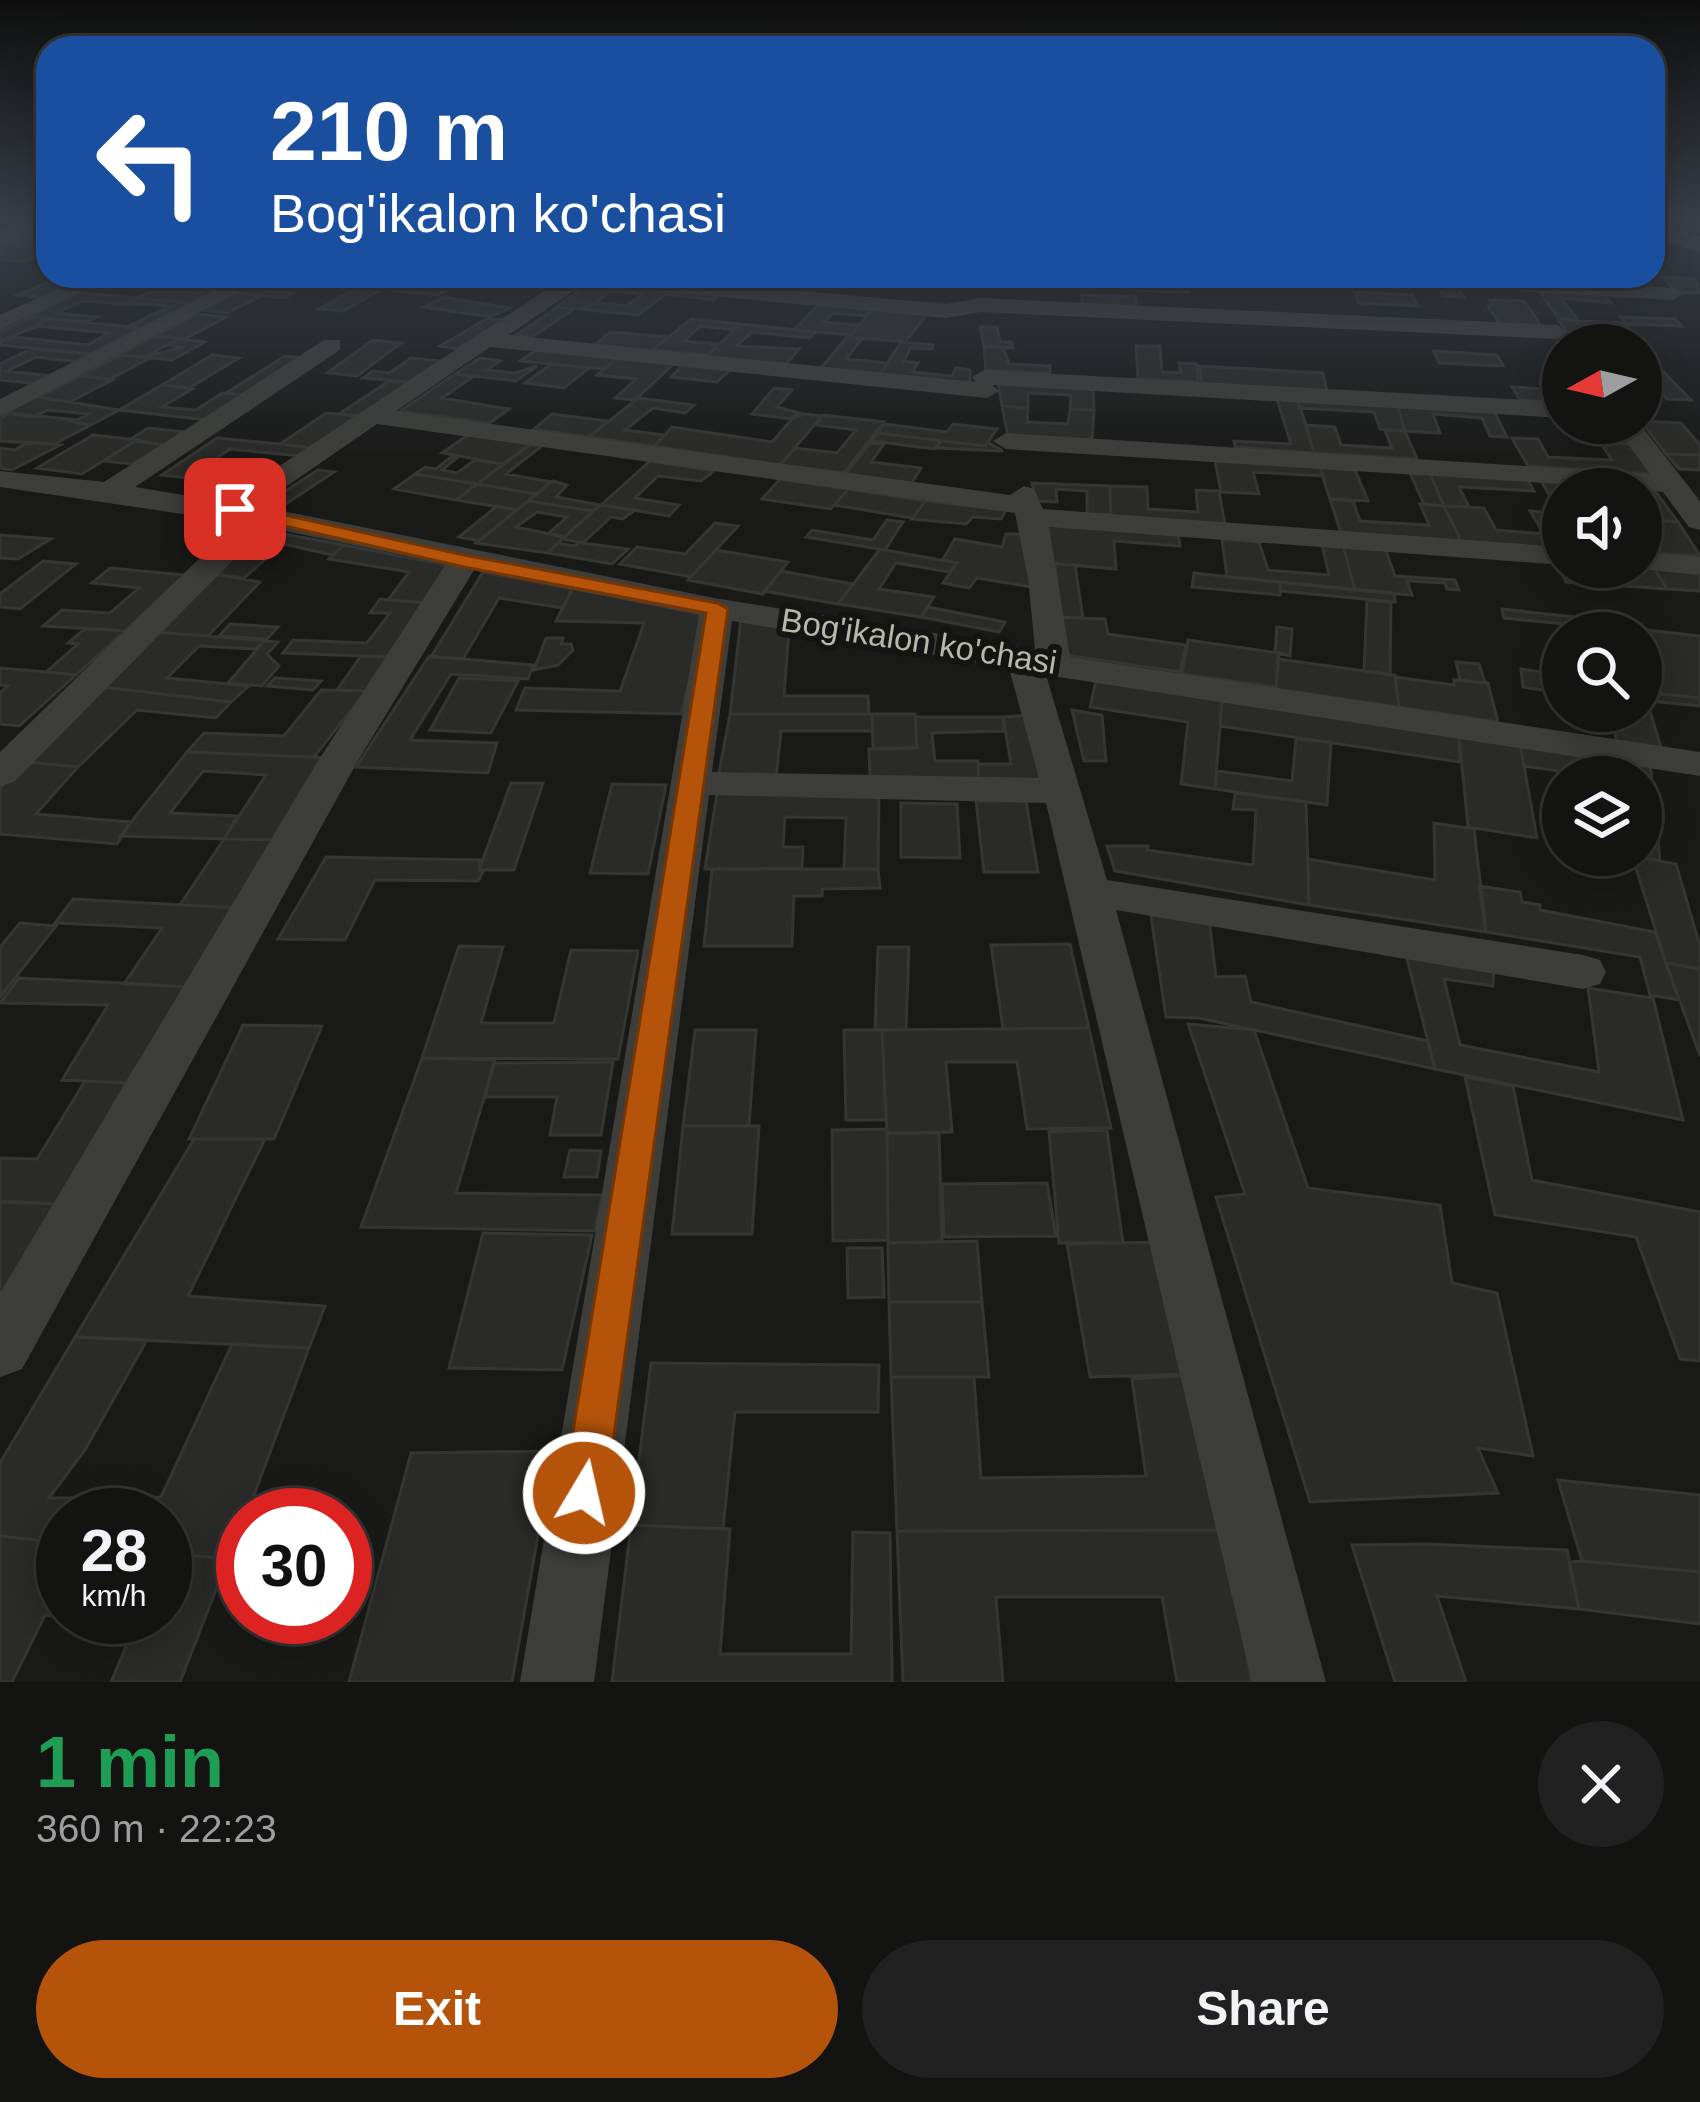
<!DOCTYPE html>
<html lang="en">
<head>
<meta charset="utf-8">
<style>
  :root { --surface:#131412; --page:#202120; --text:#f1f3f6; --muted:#9d9e9f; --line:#323332; --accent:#b45309 }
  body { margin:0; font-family:Arial,sans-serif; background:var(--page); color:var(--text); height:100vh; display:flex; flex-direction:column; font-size:45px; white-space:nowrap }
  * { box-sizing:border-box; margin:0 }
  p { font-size:39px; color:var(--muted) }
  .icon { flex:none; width:66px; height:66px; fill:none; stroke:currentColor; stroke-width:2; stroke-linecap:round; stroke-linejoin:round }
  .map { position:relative; height:1682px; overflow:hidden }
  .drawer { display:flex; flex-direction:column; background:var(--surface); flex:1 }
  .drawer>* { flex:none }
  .guide { position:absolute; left:36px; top:36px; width:1629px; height:252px; border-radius:36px; box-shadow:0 6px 30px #0003,0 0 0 3px var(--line); background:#1a4fa0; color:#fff; overflow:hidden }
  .needle { width:78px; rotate:262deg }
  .controls { position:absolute; left:1542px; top:324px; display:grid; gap:24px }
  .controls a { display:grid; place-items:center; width:120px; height:120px; border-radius:50%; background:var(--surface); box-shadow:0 6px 30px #0003,0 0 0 3px var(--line); font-size:60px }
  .speed { position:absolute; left:36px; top:1488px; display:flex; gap:24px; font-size:60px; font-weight:700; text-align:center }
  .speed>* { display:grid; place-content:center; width:156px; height:156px; border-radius:50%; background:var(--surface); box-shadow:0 6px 30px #0003,0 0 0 3px var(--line); line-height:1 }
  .speed small { font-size:30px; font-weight:400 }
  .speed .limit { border:18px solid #d22; background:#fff; color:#111 }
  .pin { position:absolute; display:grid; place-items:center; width:102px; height:102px; color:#fff; margin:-51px; border-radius:24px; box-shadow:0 6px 18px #0006 }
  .me { position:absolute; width:132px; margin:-66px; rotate:9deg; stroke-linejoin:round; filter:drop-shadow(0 0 9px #0008) }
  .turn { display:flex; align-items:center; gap:42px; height:252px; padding:0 36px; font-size:54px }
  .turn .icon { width:156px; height:156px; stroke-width:2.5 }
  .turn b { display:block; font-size:84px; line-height:102px }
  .round { display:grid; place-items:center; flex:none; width:126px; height:126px; border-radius:63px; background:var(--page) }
  .head { display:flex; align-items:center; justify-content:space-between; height:204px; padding:0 36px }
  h1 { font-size:72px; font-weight:800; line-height:90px; color:#1e9e55 }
  .button { display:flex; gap:24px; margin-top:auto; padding:24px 36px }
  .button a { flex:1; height:138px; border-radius:72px; background:var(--accent); color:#fff; font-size:48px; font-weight:800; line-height:138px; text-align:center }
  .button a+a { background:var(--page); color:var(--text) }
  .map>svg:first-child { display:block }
  .building { fill:#2a2b28; stroke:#343633; stroke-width:3 }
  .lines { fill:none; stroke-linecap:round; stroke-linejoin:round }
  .street { fill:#3d3e3a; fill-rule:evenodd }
  .secondary { fill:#4d4e48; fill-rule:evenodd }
  .rail { stroke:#52534d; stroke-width:4.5; stroke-dasharray:8 6; stroke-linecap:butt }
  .route { fill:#b45309; stroke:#753606; stroke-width:3 }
  .labels { text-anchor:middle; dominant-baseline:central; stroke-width:12; stroke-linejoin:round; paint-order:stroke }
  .street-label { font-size:33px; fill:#b7b8ac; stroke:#141513 }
</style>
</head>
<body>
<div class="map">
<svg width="1700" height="1682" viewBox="0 0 1700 1682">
  <rect width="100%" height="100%" fill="#191a18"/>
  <path class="building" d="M9 246 48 248V253L23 262 0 259V249Z
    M209 276H249L192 303 137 298 155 290 196 293 226 277Z
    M272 276H321L368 281 359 286 284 278 262 281Z
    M722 276H738L770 280 760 290 712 285Z
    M1189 276H1241L1244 287 1190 284Z
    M1396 276 1398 280 1365 278 1370 291 1350 290 1345 276Z
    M1399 276H1451L1464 297 1443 296 1435 282 1401 280Z
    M1663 277 1695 279 1700 293 1676 292Z
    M58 278 84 281 44 298 18 295Z
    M771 279 820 283 811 294 761 289Z
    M257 281 276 283 262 290 293 293 285 298 234 293Z
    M370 281 447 290 437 295 383 289 343 311 319 309Z
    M1136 281 1188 284 1189 292 1136 290Z
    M593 282 618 284 596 303 580 309 556 307Z
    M618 284 720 294 714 300 666 294 638 315 580 309 596 303 626 306 643 294 611 291Z
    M1538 290 1603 294 1611 303 1561 298 1578 320 1559 319Z
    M1354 292 1412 295 1418 306 1359 303Z
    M79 293 137 298 125 304 83 301 56 313 97 317 87 322 27 317Z
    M237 293 261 296 227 313 202 310Z
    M1082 295 1135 297 1137 308 1082 306Z
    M444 297 509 308 490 317 424 307Z
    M137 298 192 303 141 328 127 327 170 306 128 303Z
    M1490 300 1524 301 1543 328 1501 326 1488 306 1493 305Z
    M820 303 874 307 867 316 833 313 824 322 859 325 851 335 794 330Z
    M558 307 574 309 532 337 516 335Z
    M873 309 930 311 905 342 849 337Z
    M198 314 226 317 185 339 156 336Z
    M32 317 46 318 38 326 0 341V332Z
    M1620 317 1675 319 1682 326 1627 324Z
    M46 318 141 328 91 354 0 345V341L15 337 87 345 109 333 38 326Z
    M488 318 504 320 457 349 440 346Z
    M691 319 741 324 735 330 701 326 684 341 719 344 708 355 653 350Z
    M1558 320 1625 323 1650 353 1641 350V345H1625L1612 327 1582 325 1596 344 1618 345H1589L1574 342Z
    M741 324 815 332 810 338 752 332 737 346 799 349 785 365 705 357Z
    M980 327H997L1000 342H1011L1013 348 984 346Z
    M610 332 668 337 651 351 595 345Z
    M156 336 180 338 144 357 119 355Z
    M847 337 862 339 846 359 888 363 880 375 821 368Z
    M178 339 205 342 172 360 144 357 184 347 169 345Z
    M373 340 401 343 357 376 327 373Z
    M901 342 933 345 932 349 910 348 904 361 918 363 912 372 952 376 956 368 970 370V385L879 376Z
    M984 346 1003 347 1009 364 1050 366V373L986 370Z
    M1136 346H1160L1162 372 1181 373 1179 363 1196 364 1198 382 1138 379Z
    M539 348 620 356 604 369 520 361Z
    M31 349 91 354 77 362 37 357 7 371 52 376 38 384 0 380V364Z
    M1434 351 1497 355 1503 366 1439 363Z
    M121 355 150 358 110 379 81 376Z
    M212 355 239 358 189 388 162 385Z
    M285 356 302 358 244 395 226 393Z
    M620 356 676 362 635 400 615 398 636 379 597 375Z
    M411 358 440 361 410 382 363 378 373 371 389 373Z
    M480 358 500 361 487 370 515 373 537 366 516 381 455 374Z
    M1641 360 1653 361 1691 400 1667 399 1641 372Z
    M551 364 589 368 564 388 525 383Z
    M684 364 730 370 717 382 671 377Z
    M1199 366 1323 373 1327 391 1202 384Z
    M455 374 474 376 442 398 509 409 490 423 400 411Z
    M81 376 112 380 70 402 38 397Z
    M389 381 410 382 360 416 339 414Z
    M998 382 1093 387 1094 410 1070 409 1071 395 1028 393V408L1002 406Z
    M162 385 192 389 162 407 196 410 222 393 244 395 207 420 119 410Z
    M1512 387 1563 390V403L1520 400Z
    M774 388 792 390 777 407 804 414 792 419 752 414Z
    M36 397 70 402 119 410 91 425 73 422 88 414 48 410 32 417 5 413Z
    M638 398 694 405 685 413 653 408 625 430 665 435 654 446 589 437Z
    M1277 399H1298L1314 453 1235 447 1234 441 1291 444Z
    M1298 399 1397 404 1405 431 1380 429 1374 412 1299 408Z
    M1397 404 1494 411 1507 437 1490 436 1482 418 1433 414 1440 433 1405 431Z
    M1002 406 1028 408 1027 422 1068 424 1070 409 1094 410 1092 440 1008 436Z
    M9 413 77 420 73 422 91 425 54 444 0 441V419Z
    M326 413 356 416 311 448 280 444Z
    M797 413 822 416 780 465 654 446 672 427 772 442Z
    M552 414 608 421 589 437 534 429Z
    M823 415 884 422 844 473 780 465 795 448 837 453 856 430 816 425Z
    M1641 421 1681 423 1700 445V455L1666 454Z
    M884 424 947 432 953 424 997 429 985 446 877 433Z
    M1306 425 1335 427 1341 445 1392 448 1385 430 1405 431 1417 459 1314 453Z
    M148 428 185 432 163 445 131 439Z
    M472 432 533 442 503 464 442 453Z
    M880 433 941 441 934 449 871 441Z
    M93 435 137 440 82 474 37 468Z
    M217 438 280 444 311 448 300 456 230 449 188 478 162 475Z
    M1512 438 1538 439 1548 457 1612 460 1600 442 1631 444 1652 474 1528 466Z
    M135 441 163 445 132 464 104 461Z
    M941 441 985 446 987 442 1003 451 936 448Z
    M28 442 60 445 12 470 0 468V448L15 450Z
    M870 443 884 444 871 462 921 468 911 484 846 474Z
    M531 444 543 445 506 474 551 482 536 494 477 484Z
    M1666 454 1700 455V470L1679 469Z
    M451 457 457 458 442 470 457 473 475 460 503 464 477 484 415 474 425 467 436 469Z
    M650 461 714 471 701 481 658 476 635 498 679 505 669 516 601 505Z
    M1215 461 1320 467 1323 476 1253 472 1259 494 1221 492Z
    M1320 468 1355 470 1368 501 1330 499Z
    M318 470 334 472 286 504 270 501Z
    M1410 473 1430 474 1444 506 1424 504Z
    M415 474 477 484 456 500 394 489Z
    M1430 474 1527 479 1534 491 1459 487 1469 507 1444 506Z
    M780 479 848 489 831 509 762 499Z
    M553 481 567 485 556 497 601 505 593 511 528 501Z
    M1541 481 1652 487 1678 522 1649 520 1641 509V489H1563L1561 514Z
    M1032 483 1110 486 1111 515 1087 514V491L1056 489 1057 502 1036 501Z
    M477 484 536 494 517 510 456 500Z
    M1110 486 1147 487 1148 509 1198 512 1196 490 1219 491 1225 525 1111 518Z
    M848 489 925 501 913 518 834 505Z
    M1330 499 1353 501 1360 521 1429 525 1420 504 1444 506 1461 541 1341 533Z
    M528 501 593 511 564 537 549 533 567 517 537 512 516 527 564 537 548 553 476 543Z
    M925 501 1006 510 1001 519 973 517 966 524 912 519Z
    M601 505 635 510 623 519 611 517 583 543 562 539Z
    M497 506 517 510 479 541 459 537Z
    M1444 506 1484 508 1496 530 1544 534 1530 511 1555 513 1563 525V549L1461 541Z
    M1641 519 1678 522 1700 556 1641 552V540L1647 541Z
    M887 520 903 522 885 550 806 537 812 530 873 540Z
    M715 523 738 526 691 577 620 564 637 547 685 554Z
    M1042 523 1178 535 1180 546 1114 541 1116 569 1050 563Z
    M262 530 344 545 333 555 283 544 244 578 214 574Z
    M1006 534H1029L1043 589 977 578 969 588 943 583 957 563 943 559 955 539 1002 547Z
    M0 535 25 537 51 539 18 559 0 558Z
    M1222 539 1259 542 1268 570 1329 575 1322 545H1343L1355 590 1227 577Z
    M579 542 583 543 628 549 612 564 548 553 558 543 574 546Z
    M344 545 456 567 429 603 388 600 409 572 329 559Z
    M1343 545 1385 548 1395 576 1455 580 1459 590 1447 589 1445 583 1407 581 1412 595 1355 590Z
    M880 549 957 563 950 572 896 563 879 589 934 597 921 617 838 604Z
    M716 550 788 562 763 594 688 580Z
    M1556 560H1563V567L1654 568 1667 589 1566 582Z
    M43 561 76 564 20 609 0 607V594Z
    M1055 564 1075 565 1083 618 1061 617Z
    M110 568 184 575 125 631 43 626 62 610 110 613 139 588 92 583Z
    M1654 568 1700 571V591L1667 589Z
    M781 571 853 584 838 604 764 591Z
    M483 572 572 589 563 608 499 598 463 659 431 657Z
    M1194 573 1280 582V595L1192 587Z
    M214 574 260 582 208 636 153 632Z
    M1280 582 1394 593 1395 602 1280 591Z
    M572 589 707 611 681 714 516 710 525 688 620 691 644 623 556 621Z
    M380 599 429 603 389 657 283 653 293 640 367 643 390 613H370Z
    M1367 600 1391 602 1390 675 1364 671Z
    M928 607 1005 622 999 632 921 617Z
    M1502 609 1594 619 1596 627 1504 618Z
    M1053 617 1105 619 1108 634 1186 645 1180 672 1059 654Z
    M741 619 789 629 784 696H868L869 714H730Z
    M230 624 278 627 267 639 219 636Z
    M1595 624 1700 636V698L1644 692 1650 701 1641 700V633H1598Z
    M1277 627 1292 629 1290 656 1275 652Z
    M86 628 125 631 76 675 46 672 78 644 68 643Z
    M153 632 208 636 264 641 256 649 199 646 167 678 249 686 231 702 102 687Z
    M546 638H563L561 644H571L573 650 558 665 534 670Z
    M1188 640 1279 653 1276 687 1182 674Z
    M264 641 278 642 267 654 279 666 262 686 228 683Z
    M361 656 389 657 366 691 337 690Z
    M429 656 533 665 528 679 451 674 410 740 497 743 488 773 356 767Z
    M1278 659 1395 675 1399 707 1276 689Z
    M1456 662 1479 664 1485 683 1460 680Z
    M0 668 46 672 76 675 19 726 0 724V693L8 686 0 685Z
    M1521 669 1563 675V693L1523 687Z
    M1395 677 1454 685V680L1488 683 1498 722 1399 707Z
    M275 678 321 681 313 690 267 686Z
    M459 678 518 681 491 733 430 730Z
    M1096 681 1222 701 1215 789 1181 784 1188 722 1090 707Z
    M102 687 231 702 216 718 137 710 78 767 26 762Z
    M321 690 366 691 314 757 187 752 204 733 284 736Z
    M1644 692 1700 698V706L1650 701Z
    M1222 701 1459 736 1460 762 1220 726Z
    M1641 703 1648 704 1661 748 1617 741 1609 711H1641Z
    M1072 710 1102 715 1106 761H1084Z
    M730 714H872L873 731H781L776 779 718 778Z
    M872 714H915L917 748H873Z
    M1032 715 1040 781H979L978 764H1011L1003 717Z
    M915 717H1003L1004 731 932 733 935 761H978L979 781 870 779 869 749 917 748Z
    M1459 736 1520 744 1537 838 1468 827Z
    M1296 739 1331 742 1327 805 1215 789 1217 771 1292 781Z
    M1520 744 1650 763 1660 861 1631 855H1641V777H1601L1524 766Z
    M187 752 334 758 285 840 224 839 266 775 203 771 170 813 237 816 224 839 120 836Z
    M26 762 78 767 36 814 131 822 117 844 0 834V788Z
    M511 783H543L514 870H479Z
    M612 784 666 785 648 874 590 873Z
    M717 793 879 795 878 869H844L846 818 785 817 783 847H803L802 868 705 869Z
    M1235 793 1306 802 1309 905 1115 871 1107 846H1148L1147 850 1253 865 1256 810 1233 809Z
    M976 801H1026L1038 872H984Z
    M901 803 957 804 960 858 901 857Z
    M1434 823 1474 829 1486 932 1309 905 1308 859 1435 880Z
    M224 839 285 840 242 908 180 905Z
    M1632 856 1676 864 1700 946V969L1666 963Z
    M326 857 481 860 479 870H484L478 881 375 880 345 940 278 939Z
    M712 869H878L880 888 822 889V896H794L792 946H704Z
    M1479 886 1520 892 1522 902 1540 905V910L1655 932 1679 1000 1650 995 1640 957 1486 932Z
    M73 899 239 908 188 987 124 984 162 928 55 923Z
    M1150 910 1209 918 1216 977 1245 976 1251 1002 1428 1041 1435 1069 1199 1018 1166 1017Z
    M20 923 56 926 0 997V947Z
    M1070 944 1089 1028 1003 1029 991 945Z
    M459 946 503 947 481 1023H554L571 950 638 951 618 1059 422 1058Z
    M878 947H909L906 1030H875Z
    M1406 955 1494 969 1493 986 1444 979 1460 1045 1599 1072 1588 988 1653 998 1683 1120 1435 1069Z
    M1666 963 1700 969V1056Z
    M19 978 123 983 188 987 126 1083 62 1080 108 1005 0 1003Z
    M1188 1024 1254 1030 1308 1188 1440 1205 1452 1283 1497 1293 1533 1456 1478 1448 1498 1493 1310 1502 1216 1197 1245 1194Z
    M243 1025 322 1026 274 1139H189Z
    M1089 1028 1111 1128 1027 1129 1017 1062H946L952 1132 887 1133 882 1030Z
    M695 1030H756L749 1126H683Z
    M844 1030H882L886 1120H846Z
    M422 1058 495 1060 456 1193 602 1195 595 1231 361 1227Z
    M613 1062 601 1135H550L557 1097H485L494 1063Z
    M1465 1077 1513 1086 1532 1180 1700 1212V1361L1680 1359 1636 1237 1495 1215Z
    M85 1081 126 1083 58 1204 0 1201V1158L37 1159Z
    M683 1126H759L752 1234H672Z
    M887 1129 888 1240 833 1241 832 1130Z
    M1107 1130 1123 1243H1059L1049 1132Z
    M887 1133H939L942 1242 888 1243Z
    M194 1139H265L188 1296 325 1306 309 1348 75 1337Z
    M570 1150 601 1151 597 1177H564Z
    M1047 1183 1056 1236 944 1237 942 1184Z
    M0 1202 58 1204 0 1304Z
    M483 1233 592 1235 562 1370 449 1368Z
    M977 1241 982 1302H889L888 1243Z
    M1158 1242 1189 1374 1090 1377 1067 1244Z
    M847 1248H882L884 1297 848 1298Z
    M889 1302H982L989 1377H891Z
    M75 1337 147 1340 85 1450 49 1498 161 1497 232 1344 309 1348 230 1559 165 1553V1515H63V1543L0 1536V1463Z
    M651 1363 879 1365 878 1412H735L723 1529 631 1525Z
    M1195 1375 1222 1530 897 1531 891 1377H974L981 1478 1146 1476 1132 1379Z
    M553 1451 512 1682H349L411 1453Z
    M1558 1480 1700 1495V1572L1582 1561Z
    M631 1525 730 1529 720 1654H851L853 1532 890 1533 892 1682H612Z
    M1222 1530 1252 1682H1177L1162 1597H996L1003 1682H903L897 1531Z
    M0 1536 63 1543V1617H165V1553L228 1559 180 1682H111L134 1628 45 1615 12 1682H0Z
    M1426 1544 1567 1550 1579 1609 1437 1596 1466 1682H1395L1352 1545Z
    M1582 1561 1700 1572V1624L1579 1609 1569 1562Z"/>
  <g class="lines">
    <path class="street" d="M1653 223 1700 240V253L1653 236Z
      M0 233 48 238V250L0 245Z
      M86 276H113L0 330V315Z
      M373 276H408L409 278 399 284Z
      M567 276H636L946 304 981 298 1557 325 1568 332 1557 339 981 312 946 318 584 284 508 335 976 382 972 377 984 370 1563 402V418L992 385 999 391 987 398 490 347 396 411 1010 495 1024 486 1034 489 1043 509 1563 547V565L1049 527 1070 657 1700 752V776L1046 675 1107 880 1583 955 1600 960 1606 972 1600 984 1583 989 1116 910 1326 1682H1252L1046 803 709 795 594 1682H520L699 615 474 570 356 764 22 1369 0 1377V1293L316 764 446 564 266 527 14 782 0 786V752L237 522 0 487V471L104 482 324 340H340V350L135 487 225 502ZM377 424 1015 513 1028 578 1035 649 714 598 258 506ZM732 621 1009 668 1039 778 712 772Z
      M1522 281 1673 288 1684 294 1673 300 1515 291 1511 287Z
      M231 282 242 288 238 292 0 417V399Z
      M1612 423H1639L1700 501V530L1689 527 1663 492 1641 489 1006 449 993 441 1006 433 1650 474Z
      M1641 552 1700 557V575L1630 568 1641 567Z"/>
    <path class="secondary" d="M20 222H48V230L0 247V229Z"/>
    <path class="rail" d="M1654 222 1700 239"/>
  </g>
  <linearGradient id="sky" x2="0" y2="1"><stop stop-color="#0e0e0d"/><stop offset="0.48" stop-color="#383e48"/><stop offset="1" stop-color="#383e48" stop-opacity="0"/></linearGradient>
  <rect width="1700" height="458" fill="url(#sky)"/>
  <path class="route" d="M235 504 464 555 717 603 728 609 606 1493 600 1508 584 1514 569 1508 563 1493 706 613 464 567 228 513 225 509Z"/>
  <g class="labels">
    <g class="street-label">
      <text transform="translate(919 641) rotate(9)">Bog'ikalon ko'chasi</text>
    </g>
  </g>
</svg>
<div class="controls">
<a><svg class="needle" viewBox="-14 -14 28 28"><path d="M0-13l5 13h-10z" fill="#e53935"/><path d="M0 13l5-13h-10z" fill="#9d9e9f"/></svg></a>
<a><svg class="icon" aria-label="sound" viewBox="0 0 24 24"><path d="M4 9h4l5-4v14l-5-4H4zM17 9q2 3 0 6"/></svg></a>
<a><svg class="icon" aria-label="search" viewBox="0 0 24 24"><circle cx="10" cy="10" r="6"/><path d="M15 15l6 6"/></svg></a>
<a><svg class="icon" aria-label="layers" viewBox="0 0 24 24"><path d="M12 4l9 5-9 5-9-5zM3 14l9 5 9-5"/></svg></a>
</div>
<div class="speed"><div>28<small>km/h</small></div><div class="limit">30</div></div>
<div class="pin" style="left:235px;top:509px;background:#d93025"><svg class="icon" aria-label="arrive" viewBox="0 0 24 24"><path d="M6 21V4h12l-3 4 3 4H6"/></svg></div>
<svg class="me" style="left:584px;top:1493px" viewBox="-20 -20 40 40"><circle r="17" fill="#b45309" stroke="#fff" stroke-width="3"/><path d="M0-11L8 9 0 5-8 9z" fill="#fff"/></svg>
<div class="guide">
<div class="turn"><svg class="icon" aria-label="left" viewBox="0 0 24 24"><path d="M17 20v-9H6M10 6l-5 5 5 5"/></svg><div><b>210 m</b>Bog'ikalon ko'chasi</div></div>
</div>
</div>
<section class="drawer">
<div class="head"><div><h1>1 min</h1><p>360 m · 22:23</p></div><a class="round"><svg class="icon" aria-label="close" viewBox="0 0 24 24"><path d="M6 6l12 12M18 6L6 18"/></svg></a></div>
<div class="button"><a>Exit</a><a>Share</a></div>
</section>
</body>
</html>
